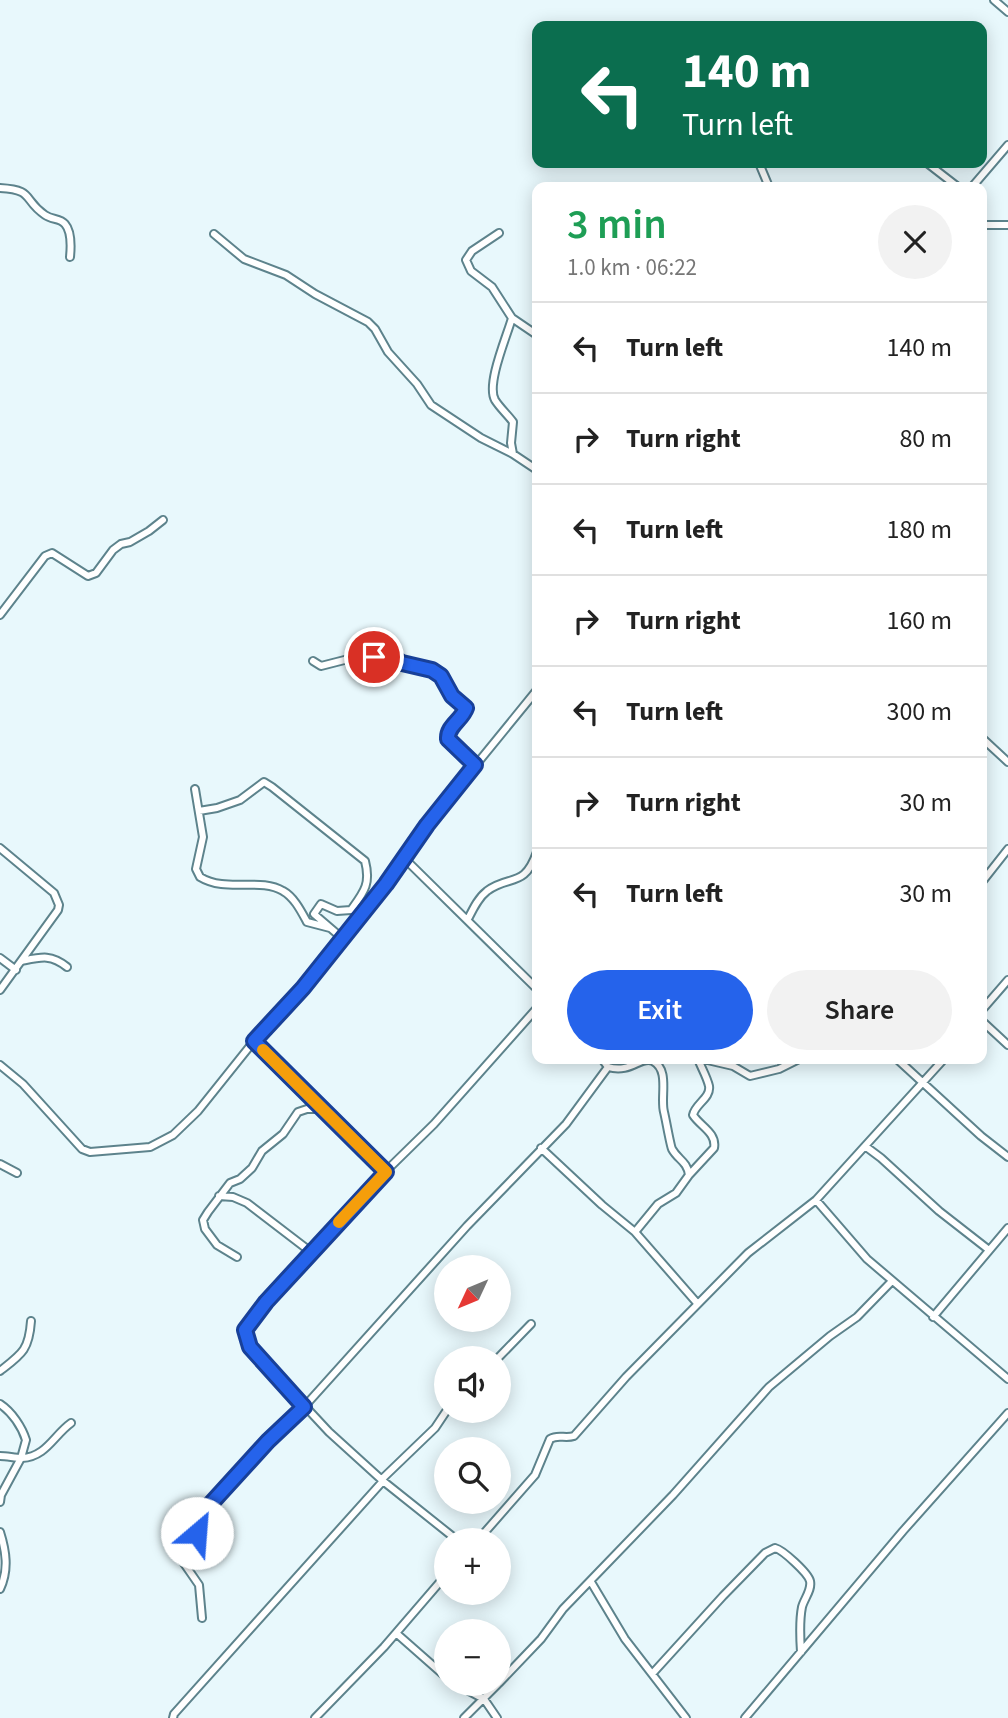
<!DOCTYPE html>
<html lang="en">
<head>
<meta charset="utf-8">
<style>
  :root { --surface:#fff; --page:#f2f2f2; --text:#222; --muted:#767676; --line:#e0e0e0; --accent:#2563eb }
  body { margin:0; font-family:"Source Sans 3",sans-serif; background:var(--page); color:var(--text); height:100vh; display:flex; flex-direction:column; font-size:26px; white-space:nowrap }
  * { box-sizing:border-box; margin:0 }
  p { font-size:23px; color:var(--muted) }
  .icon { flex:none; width:38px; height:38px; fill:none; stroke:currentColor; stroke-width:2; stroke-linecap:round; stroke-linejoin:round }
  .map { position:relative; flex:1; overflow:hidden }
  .sheet { position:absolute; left:532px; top:182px; width:455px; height:882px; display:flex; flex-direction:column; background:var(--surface); border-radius:14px; box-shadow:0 4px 18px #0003 }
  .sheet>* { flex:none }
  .top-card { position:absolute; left:532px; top:21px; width:455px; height:147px; border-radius:14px; box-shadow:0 4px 18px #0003; background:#0b6e4f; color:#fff; overflow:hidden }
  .needle { width:46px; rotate:226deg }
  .tools { position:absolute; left:434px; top:1255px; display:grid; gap:14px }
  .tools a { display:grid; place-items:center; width:77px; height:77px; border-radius:50%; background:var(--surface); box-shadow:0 4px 18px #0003; font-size:35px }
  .pin { position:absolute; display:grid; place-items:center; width:60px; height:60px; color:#fff; margin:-30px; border:4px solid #fff; border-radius:50%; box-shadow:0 2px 7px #0007 }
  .me { position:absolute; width:77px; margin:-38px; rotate:27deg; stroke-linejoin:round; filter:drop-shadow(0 0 5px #0008) }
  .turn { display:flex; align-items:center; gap:24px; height:147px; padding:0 35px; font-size:32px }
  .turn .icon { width:91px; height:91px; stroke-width:2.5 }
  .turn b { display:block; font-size:49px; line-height:60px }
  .round { display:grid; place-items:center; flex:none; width:74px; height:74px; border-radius:37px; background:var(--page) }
  .summary { display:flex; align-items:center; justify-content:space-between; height:119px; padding:0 35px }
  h1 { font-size:42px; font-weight:600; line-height:52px; color:#1e9e55 }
  .action { display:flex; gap:14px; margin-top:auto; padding:14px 35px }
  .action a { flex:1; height:80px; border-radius:42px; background:var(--accent); color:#fff; font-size:28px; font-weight:600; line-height:80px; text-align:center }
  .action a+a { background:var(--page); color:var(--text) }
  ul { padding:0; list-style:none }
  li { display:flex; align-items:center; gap:21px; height:91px; padding:0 35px; border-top:2px solid var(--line) }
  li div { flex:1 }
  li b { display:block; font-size:26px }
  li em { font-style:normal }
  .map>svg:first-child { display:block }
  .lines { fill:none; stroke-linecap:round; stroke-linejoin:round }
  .street-casing { stroke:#5d838c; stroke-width:10 }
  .street { stroke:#fff; stroke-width:6 }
  .route-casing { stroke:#184099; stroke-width:18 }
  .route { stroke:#2563eb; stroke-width:12 }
  .slow { stroke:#f59e0b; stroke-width:12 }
</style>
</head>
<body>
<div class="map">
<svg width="1008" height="1718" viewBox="0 0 1008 1718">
  <rect width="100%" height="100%" fill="#e8f8fc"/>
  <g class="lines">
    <defs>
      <path id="street" d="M994 0 1008 12
        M759 163 769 187
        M927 163 958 187
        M972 187 1008 145
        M0 188C35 190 22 199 45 215 52 220 60 218 65 224 72 232 71 247 70 257
        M982 225H1008
        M499 233 472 251 466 260 471 271 492 287 512 318 537 335
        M214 234 244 259 286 275 315 294 368 322 375 329 388 352 417 384 431 405 481 438 513 454 537 470
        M512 318C507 336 486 384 495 400 500 408 508 415 513 422L511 443 513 454
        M0 615 45 556 52 553 88 576 96 573 113 550 121 544 130 542 149 531 163 520
        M313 661 321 666 364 655 389 656 402 663 432 670 441 676 452 696 466 707C462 720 447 726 448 739L475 765
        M982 738 1008 762
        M195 789 203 837 196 869 200 877C226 893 260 877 283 891 294 897 301 911 307 922L330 928
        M199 811 217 808 240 800 264 782 272 787 365 861C371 884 364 892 351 910L337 911 321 904 314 914 342 938
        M0 848 54 893 59 905 58 910 0 990
        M404 858 537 989
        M982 882 1008 849
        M468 919C473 909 478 898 487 891 510 874 524 889 537 852
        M0 958 16 970
        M22 961C41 957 51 954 67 967
        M982 1010 1008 980
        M982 1021 1008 1045
        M254 1041 385 1172
        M602 1059 608 1067C631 1074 641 1055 653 1061 670 1070 660 1097 664 1112 666 1120 670 1144 672 1149 678 1160 687 1161 689 1175L676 1193 658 1204 635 1232
        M703 1059 733 1066 750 1076 779 1069 799 1059
        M897 1059 981 1136 1008 1157
        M0 1065 23 1084 82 1149 90 1152 150 1147 173 1135 198 1111 254 1041 303 988 386 884 427 825 537 690
        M865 1146 881 1158 939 1211 989 1250
        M541 1148 602 1205 635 1232 697 1303
        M0 1164 17 1173
        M689 1175 714 1148C717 1133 700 1126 693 1115 695 1104 711 1098 709 1086 707 1077 701 1067 698 1059
        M219 1196 233 1197 247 1203 311 1252
        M816 1200 867 1259 1008 1379
        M237 1257 217 1245 205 1229 203 1220 208 1212 230 1183 240 1179 252 1168 262 1151 283 1134 298 1112 307 1109H322
        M933 1317 1008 1228
        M498 1358 531 1324
        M0 1371C22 1354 29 1350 31 1321
        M0 1404C12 1412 22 1427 26 1440L21 1458 1 1495 0 1502
        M0 1456C7 1456 15 1458 22 1458 46 1457 54 1435 71 1423
        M382 1479 435 1428 447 1410
        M0 1532C6 1551 9 1570 0 1589
        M457 1540 383 1481 329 1432 250 1347 245 1330 252 1318 385 1172 434 1124 537 1008
        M478 1540 535 1475 550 1439C558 1434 565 1439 574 1436L626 1377 748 1253 816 1200 944 1059
        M591 1582 625 1639 686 1718
        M202 1618 199 1585 181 1559V1554L197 1533 200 1518 206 1509 269 1441 304 1407 467 1226 566 1124 608 1067
        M396 1633 446 1677
        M652 1674 723 1596 765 1553 775 1548C783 1550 808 1573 810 1581 812 1590 804 1599 802 1607 799 1622 800 1637 801 1652
        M499 1683 541 1639 563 1609 673 1495 769 1387 830 1336 857 1317 892 1281
        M456 1684 484 1699 497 1718
        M173 1718 174 1714 383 1481
        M315 1718 384 1647 446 1575
        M464 1718 498 1684
        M745 1718 903 1531 1008 1413"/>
    </defs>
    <use href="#street" class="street-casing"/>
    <use href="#street" class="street"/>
  </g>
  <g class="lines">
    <defs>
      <path id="route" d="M197 1533 200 1518 206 1509 268 1441 304 1407 250 1347 245 1330 266 1302 386 1172 254 1041 303 988 386 884 427 825 475 765 448 739C447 726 462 720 466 708L452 696 441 676 432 670 402 663 389 656 374 657"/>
    </defs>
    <use href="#route" class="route-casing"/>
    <use href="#route" class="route"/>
    <path class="slow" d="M263 1050 386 1172 339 1222"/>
  </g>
</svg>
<div class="tools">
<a><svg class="needle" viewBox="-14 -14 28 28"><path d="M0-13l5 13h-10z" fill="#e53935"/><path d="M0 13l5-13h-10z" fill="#767676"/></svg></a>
<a><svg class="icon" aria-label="sound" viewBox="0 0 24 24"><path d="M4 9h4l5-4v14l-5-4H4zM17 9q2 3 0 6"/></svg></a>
<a><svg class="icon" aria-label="search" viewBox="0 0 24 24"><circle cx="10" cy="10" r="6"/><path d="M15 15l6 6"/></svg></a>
<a>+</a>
<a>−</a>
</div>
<div class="pin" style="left:374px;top:657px;background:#d93025"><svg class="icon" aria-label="arrive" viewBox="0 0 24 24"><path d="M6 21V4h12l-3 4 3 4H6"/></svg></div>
<svg class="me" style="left:197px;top:1533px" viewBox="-20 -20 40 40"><circle r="19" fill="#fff"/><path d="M0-13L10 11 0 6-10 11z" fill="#2563eb"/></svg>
<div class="top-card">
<div class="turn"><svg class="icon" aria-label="left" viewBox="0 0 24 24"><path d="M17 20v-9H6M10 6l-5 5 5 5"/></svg><div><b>140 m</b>Turn left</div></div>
</div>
<section class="sheet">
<div class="summary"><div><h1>3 min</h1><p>1.0 km · 06:22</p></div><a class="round"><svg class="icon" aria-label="close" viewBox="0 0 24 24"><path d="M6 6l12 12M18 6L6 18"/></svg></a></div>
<ul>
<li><svg class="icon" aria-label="left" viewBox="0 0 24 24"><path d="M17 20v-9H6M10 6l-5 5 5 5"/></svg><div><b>Turn left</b></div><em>140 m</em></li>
<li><svg class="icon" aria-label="right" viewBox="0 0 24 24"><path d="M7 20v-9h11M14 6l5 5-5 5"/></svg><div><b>Turn right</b></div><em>80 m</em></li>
<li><svg class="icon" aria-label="left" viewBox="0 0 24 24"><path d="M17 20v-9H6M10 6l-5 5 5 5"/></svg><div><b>Turn left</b></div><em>180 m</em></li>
<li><svg class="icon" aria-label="right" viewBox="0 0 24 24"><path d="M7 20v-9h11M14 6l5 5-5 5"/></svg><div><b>Turn right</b></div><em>160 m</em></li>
<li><svg class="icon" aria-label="left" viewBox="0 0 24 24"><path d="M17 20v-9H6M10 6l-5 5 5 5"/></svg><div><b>Turn left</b></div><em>300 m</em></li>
<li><svg class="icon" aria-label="right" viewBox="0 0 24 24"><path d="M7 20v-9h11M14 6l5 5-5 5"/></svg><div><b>Turn right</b></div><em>30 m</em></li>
<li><svg class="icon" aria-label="left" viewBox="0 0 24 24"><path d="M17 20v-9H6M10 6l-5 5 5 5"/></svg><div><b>Turn left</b></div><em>30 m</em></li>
</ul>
<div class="action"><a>Exit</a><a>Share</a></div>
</section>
</div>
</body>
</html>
